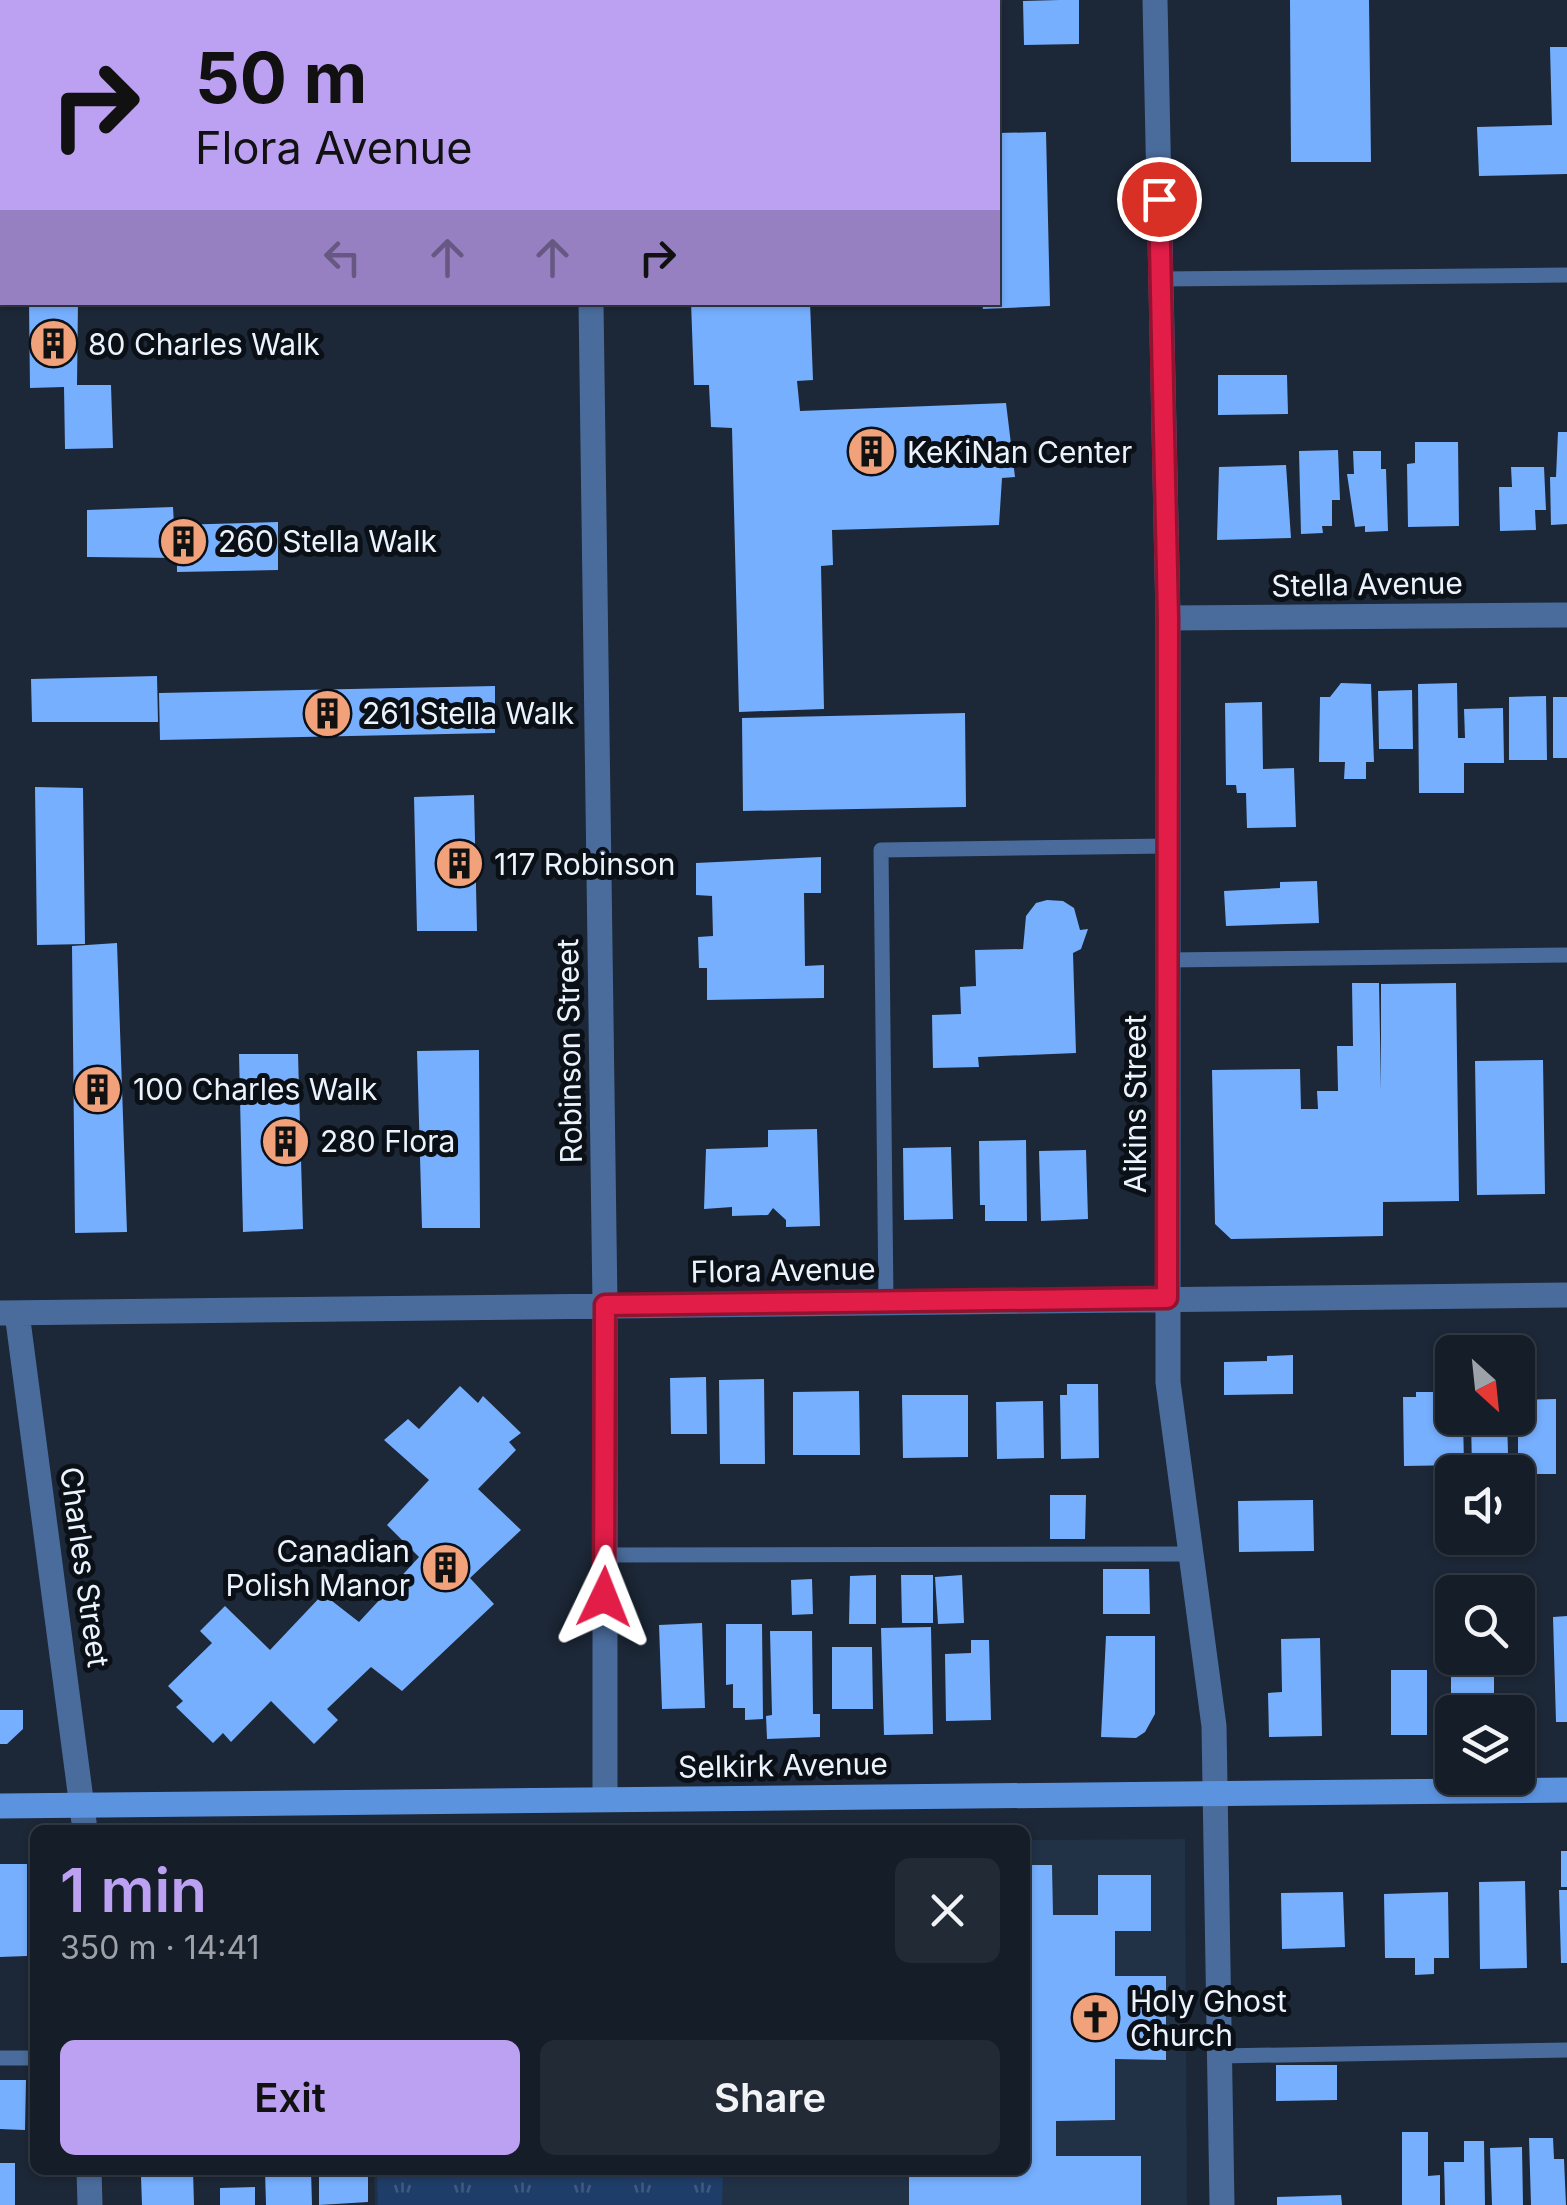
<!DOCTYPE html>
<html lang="en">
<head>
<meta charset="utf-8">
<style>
  :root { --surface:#151d29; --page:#222a35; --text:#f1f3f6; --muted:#9da2a8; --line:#343b46; --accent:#bca0f2 }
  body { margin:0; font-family:Inter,sans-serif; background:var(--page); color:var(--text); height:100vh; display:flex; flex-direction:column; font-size:38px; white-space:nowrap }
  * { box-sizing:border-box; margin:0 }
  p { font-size:32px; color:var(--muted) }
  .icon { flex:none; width:55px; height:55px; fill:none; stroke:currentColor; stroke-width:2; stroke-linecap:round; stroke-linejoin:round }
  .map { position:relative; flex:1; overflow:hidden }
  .details { position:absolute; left:30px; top:1825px; width:1000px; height:350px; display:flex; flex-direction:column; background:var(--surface); border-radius:15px; box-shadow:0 2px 8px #0004,0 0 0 2px var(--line) }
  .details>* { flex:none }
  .hud { position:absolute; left:0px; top:0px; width:1000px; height:305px; box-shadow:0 2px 8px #0004,0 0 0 2px var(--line); background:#bca0f2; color:#111; overflow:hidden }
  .needle { width:65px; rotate:153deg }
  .buttons { position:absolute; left:1435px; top:1335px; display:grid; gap:20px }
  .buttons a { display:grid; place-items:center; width:100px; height:100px; border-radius:15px; background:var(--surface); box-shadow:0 2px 8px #0004,0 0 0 2px var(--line); font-size:50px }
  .pin { position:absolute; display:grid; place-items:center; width:85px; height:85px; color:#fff; margin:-42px; border:5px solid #fff; border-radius:50%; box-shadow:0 2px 10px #0007 }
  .me { position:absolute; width:110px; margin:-55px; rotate:2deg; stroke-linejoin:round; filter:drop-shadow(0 0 8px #0008) }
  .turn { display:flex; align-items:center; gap:35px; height:210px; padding:0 30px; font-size:45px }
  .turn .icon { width:130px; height:130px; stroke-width:2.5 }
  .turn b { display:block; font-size:70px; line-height:85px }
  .lanes { display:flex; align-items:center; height:95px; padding:0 30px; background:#0003; justify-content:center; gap:50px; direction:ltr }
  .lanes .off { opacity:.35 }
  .round { display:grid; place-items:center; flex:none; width:105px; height:105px; border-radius:15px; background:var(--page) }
  .summary { display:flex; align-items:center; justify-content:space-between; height:170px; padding:0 30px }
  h1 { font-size:60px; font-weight:600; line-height:75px; color:var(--accent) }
  .primary-button { display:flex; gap:20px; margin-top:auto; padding:20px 30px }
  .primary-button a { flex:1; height:115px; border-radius:15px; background:var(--accent); color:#111; font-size:40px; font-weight:600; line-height:115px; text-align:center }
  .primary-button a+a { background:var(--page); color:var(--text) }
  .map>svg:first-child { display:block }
  .built { fill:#213146 }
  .grass { fill:url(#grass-tufts) }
  .building { fill:#76affe }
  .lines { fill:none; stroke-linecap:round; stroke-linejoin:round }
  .lane { stroke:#4a6c9c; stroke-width:15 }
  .street { stroke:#4a6c9c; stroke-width:25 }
  .secondary { stroke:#5c93df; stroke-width:25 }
  .route-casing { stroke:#92132f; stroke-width:25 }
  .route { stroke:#e11d48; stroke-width:18 }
  .labels { text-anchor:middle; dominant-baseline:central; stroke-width:10; stroke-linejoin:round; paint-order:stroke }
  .poi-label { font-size:30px; fill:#ebf3fe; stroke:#0b1017; text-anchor:start }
  .street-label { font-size:30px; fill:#ebf3fe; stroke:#0b1017 }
</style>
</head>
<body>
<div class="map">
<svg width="1567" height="2205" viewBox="0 0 1567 2205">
  <defs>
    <pattern id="grass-tufts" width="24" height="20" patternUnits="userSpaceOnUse" patternTransform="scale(2.5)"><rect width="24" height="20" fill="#1e3d68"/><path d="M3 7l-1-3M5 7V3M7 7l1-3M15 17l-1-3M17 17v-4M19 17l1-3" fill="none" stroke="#3f5a7f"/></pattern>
  </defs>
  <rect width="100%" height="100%" fill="#1c2737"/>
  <path class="built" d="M1185 1839 1187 2205H375L374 2170H1025V1840Z"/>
  <path class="grass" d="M377 2170H723L722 2205H378Z"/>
  <path class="building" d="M1060 0H1079V44L1024 45 1023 1Z
    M1290 0H1369L1371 162H1291Z
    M1550 47H1567V174L1479 176 1477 127 1552 125Z
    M1046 132 1050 306 983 309 982 302H998V133Z
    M29 302H78L77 385H111L113 448 65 449 64 387 30 388Z
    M691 302H810L813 380 797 381 800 411 1006 403 1015 477 1002 478 999 525 832 530 833 565 821 566 824 709 739 712 732 428 711 427 709 385H694Z
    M1218 375H1287L1288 414 1218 415Z
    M1558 432H1567V524L1551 525 1550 477H1556Z
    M1415 442H1458L1459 526 1408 527 1407 464 1415 463Z
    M1338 450 1340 500H1332V526H1322L1323 533 1301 534 1299 451Z
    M1353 451H1381V469H1386L1388 531 1365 532V526L1355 527 1347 474H1354Z
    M1286 465 1291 538 1217 540 1219 467Z
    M1511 467H1544L1546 510H1535L1536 530 1500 531 1499 487H1512Z
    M173 507 174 525 278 522V570L177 572V558L87 557V510Z
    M157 676 158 722H32L31 679Z
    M1341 683 1371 684 1374 762H1366V779H1344L1345 762H1319L1320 697H1330Z
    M1457 683 1458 738H1465L1464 709 1503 708 1504 763H1464V793H1419L1418 684Z
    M495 686V733L160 740 159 693Z
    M1412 690 1413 749H1379L1378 691Z
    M1546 696 1547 760H1509V697Z
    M1553 697H1567V758H1553Z
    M1262 702 1263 769 1294 768 1296 827 1247 828 1246 793H1237L1236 785H1226L1225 703Z
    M965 713 966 807 743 811 742 718Z
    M35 787 83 788 85 944 37 945Z
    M474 795 477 931H417L414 797Z
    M821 857V893H804L805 966 824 965V998L707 1000V968H699L698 937 713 936 712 896 696 895V863Z
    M1317 881 1319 923 1226 926 1224 891 1280 888V882Z
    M1047 900 1063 901 1074 908 1080 930 1088 929 1081 949 1073 953 1076 1053 978 1057 979 1067 933 1068 932 1015 961 1014 960 987 976 986 975 950 1023 949 1026 916 1036 903Z
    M117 943 127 1232 75 1233 72 946Z
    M1352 983H1379L1381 1090V984L1456 983 1459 1201 1383 1202V1236L1231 1239 1215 1224 1212 1070 1300 1069 1301 1109H1318L1317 1091H1338L1337 1046H1353Z
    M479 1050 480 1228H422L417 1051Z
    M239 1054H298L303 1229 243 1232Z
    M1543 1060 1545 1194 1477 1195 1475 1061Z
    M817 1129 820 1226 786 1227V1220L773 1208 768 1215 732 1216V1207L704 1209 706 1149 768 1147V1130Z
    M1026 1140 1027 1221H985V1205H980L979 1141Z
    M951 1147 953 1219 904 1220 903 1148Z
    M1086 1150 1088 1219 1041 1221 1039 1151Z
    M1293 1355V1394L1224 1395V1362L1267 1361V1356Z
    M706 1377 707 1434H671L670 1378Z
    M764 1379 765 1464H720L719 1380Z
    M1067 1384H1098L1099 1458 1061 1459 1060 1395H1067Z
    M460 1386 478 1403 483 1396 521 1433 509 1442 516 1450 478 1489 521 1530 470 1578 494 1604 402 1691 371 1667 327 1709 338 1720 314 1744 271 1701 231 1742 223 1733 213 1743 176 1707 183 1701 168 1686 212 1643 200 1631 225 1606 270 1650 323 1594 359 1622 419 1557 387 1525 429 1480 384 1440 408 1419 419 1429Z
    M859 1391 860 1455H793V1392Z
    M1416 1392H1452V1418H1463L1464 1465 1404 1466 1403 1397H1416Z
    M902 1395H968V1457L903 1458Z
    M1556 1399V1474H1518V1400Z
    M1043 1401 1044 1458 997 1459 996 1402Z
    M1471 1418H1507L1508 1453 1498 1454V1472H1472Z
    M1050 1495H1086L1085 1539H1050Z
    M1313 1500 1314 1551 1239 1552 1238 1501Z
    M1103 1569H1149L1150 1614H1103Z
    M876 1575V1624H849L850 1576Z
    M901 1575H933V1623H902Z
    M962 1575 964 1623 938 1624 935 1577Z
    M812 1579 813 1614 792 1615 791 1580Z
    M1567 1616V1722H1556L1553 1617Z
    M702 1623 705 1708 662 1709 659 1625Z
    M726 1624H762L763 1719 745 1720V1708H733V1684L726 1685Z
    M931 1627 933 1734 884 1735 881 1628Z
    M770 1631H812L813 1714H820V1737L767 1739 766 1716 772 1715Z
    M1106 1636H1155V1714L1145 1732 1136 1738 1101 1737Z
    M1320 1638 1322 1736 1269 1737 1268 1693 1282 1692 1281 1639Z
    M971 1640H989L991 1720 946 1721 945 1654 971 1653Z
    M832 1647H872L873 1709H832Z
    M1451 1658H1494V1703H1481V1711L1451 1712Z
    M1391 1670H1427V1735H1391Z
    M0 1710H23V1729L7 1744H0Z
    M1561 1851H1567V1887H1561Z
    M0 1864H27V1956L0 1957Z
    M1025 1865H1052L1053 1915H1098V1875H1151V1931H1115V1976H1166V2060L1115 2059V2120L1056 2121V2156H1141V2205H909V2170H1025Z
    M1525 1881 1527 1968 1480 1969 1479 1882Z
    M1559 1890H1567V1963H1561Z
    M1343 1892 1345 1947 1282 1949 1281 1893Z
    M1448 1892 1449 1958H1434V1974L1415 1975V1958H1385L1384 1894Z
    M1276 2065H1337V2100L1276 2101Z
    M0 2080H26L25 2130 0 2129Z
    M1402 2132H1428V2176L1440 2175V2205H1402Z
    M1529 2138H1553L1554 2159H1564L1566 2205H1531Z
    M1464 2141H1484L1485 2205H1445L1444 2162H1464Z
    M1522 2147 1523 2205H1492L1490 2148Z
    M0 2163H15V2205H0Z
    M160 2170H193L194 2205H142L141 2177 160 2176Z
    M265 2170H311L312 2205H266Z
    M319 2170H368V2202L319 2205Z
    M255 2187V2205H220V2188Z
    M1341 2195 1342 2205H1277V2197Z"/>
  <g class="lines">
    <path class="lane" d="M1161 279 1567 275
      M1167 960 1567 955
      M886 1301 881 850 1168 846
      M605 1555 1189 1554
      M1220 2056 1567 2050
      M0 2058H35"/>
    <path class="street" d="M587 0V2
      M1155 0 1168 618V1382L1214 1726 1222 2205
      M591 302 605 1305V1799
      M1168 618 1567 615
      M0 1313 1567 1295
      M17 1313 85 1830
      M89 2170 90 2205"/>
    <path class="secondary" d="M0 1806 1567 1790"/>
  </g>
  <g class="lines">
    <defs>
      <path id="route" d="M604 1597 605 1305 1167 1298 1168 618 1159 199"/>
    </defs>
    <use href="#route" class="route-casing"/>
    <use href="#route" class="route"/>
  </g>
  <defs>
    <symbol id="building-disc" viewBox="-11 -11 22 22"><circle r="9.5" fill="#f1a27b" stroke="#0b1017"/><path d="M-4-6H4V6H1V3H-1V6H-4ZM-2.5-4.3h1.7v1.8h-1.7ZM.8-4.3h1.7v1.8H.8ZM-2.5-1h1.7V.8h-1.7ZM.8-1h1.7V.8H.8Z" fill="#111"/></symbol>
    <symbol id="church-disc" viewBox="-11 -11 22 22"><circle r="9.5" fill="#f1a27b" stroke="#0b1017"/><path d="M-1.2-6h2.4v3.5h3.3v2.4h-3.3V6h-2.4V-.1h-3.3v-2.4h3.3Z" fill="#111"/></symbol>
  </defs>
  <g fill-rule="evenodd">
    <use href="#building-disc" x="26" y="316" width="55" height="55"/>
    <use href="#building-disc" x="844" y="424" width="55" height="55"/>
    <use href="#building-disc" x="156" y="514" width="55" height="55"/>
    <use href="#building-disc" x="300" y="686" width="55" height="55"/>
    <use href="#building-disc" x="432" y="836" width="55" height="55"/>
    <use href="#building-disc" x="70" y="1062" width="55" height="55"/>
    <use href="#building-disc" x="258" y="1114" width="55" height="55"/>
    <use href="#building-disc" x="418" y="1540" width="55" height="55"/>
    <use href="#church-disc" x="1068" y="1990" width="55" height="55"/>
  </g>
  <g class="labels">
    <g class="poi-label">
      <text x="88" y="344">80 Charles Walk</text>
      <text x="907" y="452">KeKiNan Center</text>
      <text x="218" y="541">260 Stella Walk</text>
      <text x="362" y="713">261 Stella Walk</text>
      <text x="494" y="864">117 Robinson</text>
      <text x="133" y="1089">100 Charles Walk</text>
      <text x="320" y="1141">280 Flora</text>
      <text x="410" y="1551" text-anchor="end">Canadian<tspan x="410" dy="34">Polish Manor</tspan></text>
      <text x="1130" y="2001">Holy Ghost<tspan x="1130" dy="34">Church</tspan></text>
    </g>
    <g class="street-label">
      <text transform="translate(1367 584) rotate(-1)">Stella Avenue</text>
      <text transform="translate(569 1051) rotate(-91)">Robinson Street</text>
      <text transform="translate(1135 1104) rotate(-90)">Aikins Street</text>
      <text transform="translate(783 1270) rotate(-1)">Flora Avenue</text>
      <text transform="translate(85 1567) rotate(82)">Charles Street</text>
      <text transform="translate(783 1765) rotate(-1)">Selkirk Avenue</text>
    </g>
  </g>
</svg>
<div class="buttons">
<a><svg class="needle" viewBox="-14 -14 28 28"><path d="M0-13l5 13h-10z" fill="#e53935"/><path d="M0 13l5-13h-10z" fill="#9da2a8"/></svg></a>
<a><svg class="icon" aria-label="sound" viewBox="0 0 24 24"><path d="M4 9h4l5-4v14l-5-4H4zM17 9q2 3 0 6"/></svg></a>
<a><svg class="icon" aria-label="search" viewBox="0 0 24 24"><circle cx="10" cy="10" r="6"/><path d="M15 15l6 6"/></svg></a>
<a><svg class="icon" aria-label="layers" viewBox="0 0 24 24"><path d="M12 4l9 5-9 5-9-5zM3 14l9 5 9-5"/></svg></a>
</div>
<div class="pin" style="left:1159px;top:199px;background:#d93025"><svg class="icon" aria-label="arrive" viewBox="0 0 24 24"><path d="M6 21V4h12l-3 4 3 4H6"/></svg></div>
<svg class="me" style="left:604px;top:1597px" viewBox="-20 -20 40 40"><path d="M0-17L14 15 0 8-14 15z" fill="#e11d48" stroke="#fff" stroke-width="4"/></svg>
<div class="hud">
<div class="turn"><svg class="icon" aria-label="right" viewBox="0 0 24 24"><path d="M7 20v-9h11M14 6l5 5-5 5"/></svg><div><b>50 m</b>Flora Avenue</div></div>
<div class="lanes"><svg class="icon off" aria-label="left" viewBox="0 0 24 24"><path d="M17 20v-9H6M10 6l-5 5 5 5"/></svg><svg class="icon off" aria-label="ahead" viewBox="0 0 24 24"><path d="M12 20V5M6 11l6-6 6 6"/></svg><svg class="icon off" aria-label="ahead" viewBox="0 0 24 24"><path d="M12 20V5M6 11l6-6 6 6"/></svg><svg class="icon" aria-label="right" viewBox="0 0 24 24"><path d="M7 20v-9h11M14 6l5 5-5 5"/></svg></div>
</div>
<section class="details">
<div class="summary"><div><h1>1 min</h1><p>350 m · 14:41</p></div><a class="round"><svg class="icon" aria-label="close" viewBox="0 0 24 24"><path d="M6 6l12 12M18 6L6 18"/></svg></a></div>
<div class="primary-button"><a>Exit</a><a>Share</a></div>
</section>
</div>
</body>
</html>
